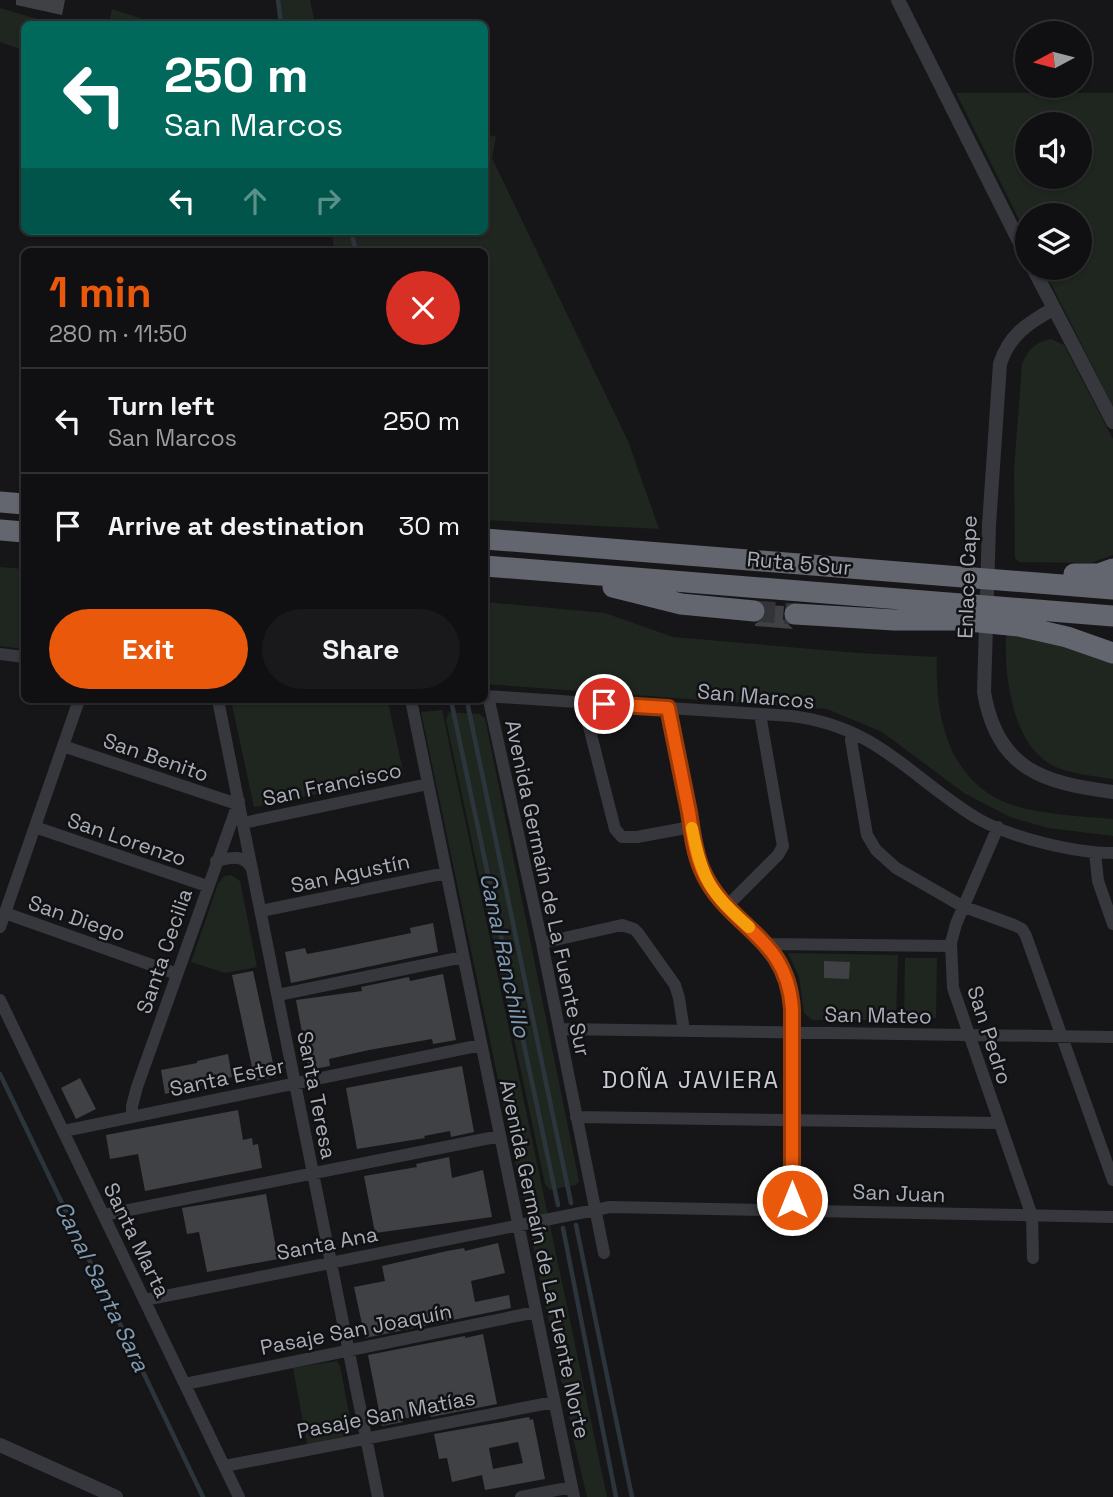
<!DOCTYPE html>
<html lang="en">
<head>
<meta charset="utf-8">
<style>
  :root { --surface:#101012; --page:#19191b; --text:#f1f3f6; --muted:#9c9d9f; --line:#303032; --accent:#ea580c }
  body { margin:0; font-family:"Space Grotesk",sans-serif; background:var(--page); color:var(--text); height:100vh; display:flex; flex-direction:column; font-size:26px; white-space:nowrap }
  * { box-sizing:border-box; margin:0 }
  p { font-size:23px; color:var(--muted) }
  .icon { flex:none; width:38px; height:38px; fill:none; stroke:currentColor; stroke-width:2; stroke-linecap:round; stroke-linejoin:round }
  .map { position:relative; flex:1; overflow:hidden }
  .details { position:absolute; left:21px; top:248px; width:467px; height:455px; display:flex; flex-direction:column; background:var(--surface); border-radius:10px; box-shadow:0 2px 5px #0004,0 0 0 2px var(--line) }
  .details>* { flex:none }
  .banner { position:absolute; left:21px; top:21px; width:467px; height:214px; border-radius:10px; box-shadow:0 2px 5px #0004,0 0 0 2px var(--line); background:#00695c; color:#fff; overflow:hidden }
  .needle { width:46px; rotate:263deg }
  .fabs { position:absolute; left:1015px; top:21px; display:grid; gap:14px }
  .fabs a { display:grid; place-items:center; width:77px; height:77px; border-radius:50%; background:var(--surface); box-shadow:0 2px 5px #0004,0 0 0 2px var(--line); font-size:35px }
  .pin { position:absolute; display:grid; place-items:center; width:60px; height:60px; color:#fff; margin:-30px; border:4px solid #fff; border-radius:50%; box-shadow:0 2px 7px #0007 }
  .me { position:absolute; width:77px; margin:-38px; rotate:0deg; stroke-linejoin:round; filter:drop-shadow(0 0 5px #0008) }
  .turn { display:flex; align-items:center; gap:24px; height:147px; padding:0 28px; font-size:32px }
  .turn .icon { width:91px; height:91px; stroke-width:2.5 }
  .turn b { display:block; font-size:49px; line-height:60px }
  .lanes { display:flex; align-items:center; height:66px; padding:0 28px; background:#0003; justify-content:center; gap:35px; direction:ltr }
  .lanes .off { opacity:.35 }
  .round { display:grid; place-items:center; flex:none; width:74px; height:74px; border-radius:37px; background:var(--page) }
  .overview { display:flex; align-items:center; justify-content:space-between; height:119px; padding:0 28px }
  h1 { font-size:42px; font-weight:600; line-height:52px; color:var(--accent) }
  .cta { display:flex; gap:14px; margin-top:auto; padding:14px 28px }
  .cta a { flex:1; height:80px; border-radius:42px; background:var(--accent); color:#fff; font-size:28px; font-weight:600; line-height:80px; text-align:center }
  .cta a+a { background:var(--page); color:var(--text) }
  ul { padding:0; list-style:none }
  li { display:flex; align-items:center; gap:21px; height:105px; padding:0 28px; border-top:2px solid var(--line) }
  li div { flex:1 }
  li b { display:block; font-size:26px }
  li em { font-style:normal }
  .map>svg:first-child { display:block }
  .green { fill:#1e261f; fill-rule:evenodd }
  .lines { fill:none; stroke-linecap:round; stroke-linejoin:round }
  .stream { stroke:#2c353c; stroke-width:4.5 }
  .building { fill:#404145; fill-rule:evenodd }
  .motorway-tunnel { stroke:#333438; stroke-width:21; stroke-dasharray:21 10; stroke-linecap:butt }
  .minor { stroke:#37383d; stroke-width:12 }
  .tertiary { stroke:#37383d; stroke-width:14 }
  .motorway { stroke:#63666e; stroke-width:21 }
  .route-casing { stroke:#983908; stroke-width:18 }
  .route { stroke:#ea580c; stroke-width:12 }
  .slow { stroke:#f59e0b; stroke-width:12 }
  .labels { text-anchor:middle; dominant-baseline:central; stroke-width:5; stroke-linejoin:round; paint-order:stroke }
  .street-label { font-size:21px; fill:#a8adb8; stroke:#111113 }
  .water-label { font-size:23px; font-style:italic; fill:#7f9bb3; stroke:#111113 }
  .neighbourhood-label { font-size:23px; letter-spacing:2px; fill:#c9ccd4; stroke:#111113 }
</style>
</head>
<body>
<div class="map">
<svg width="1113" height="1497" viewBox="0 0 1113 1497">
  <rect width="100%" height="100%" fill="#161618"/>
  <path class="green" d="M279 0H310L315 24H283Z
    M0 8 54 24H24V50L0 42Z
    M112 9 158 24H109Z
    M956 93H1113V407L1043 268H1080V215H1027V236ZM1027 124H1080V177H1027Z
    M485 133 496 137 492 158 628 441 659 529 485 520V252H335L331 231H485Z
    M1051 339 1064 345 1113 439V555L1091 563 1019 562 1015 558 1014 470 1022 364C1029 349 1034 343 1051 339Z
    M0 567 24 569V649L0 646Z
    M485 602 605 613 673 637 858 653 937 657C935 710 945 770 996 798 1028 815 1078 816 1113 819V836L1048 828 1010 817 964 793 882 732 827 709 485 684Z
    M1012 632 1036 635 1113 662V779C1093 776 1068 774 1050 764 1012 742 1004 675 1006 636Z
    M231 700 388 702 404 776 254 807Z
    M442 710 607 1497H587L575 1446 421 712Z
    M449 712 479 714 485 718 579 1181 576 1185 550 1190 545 1184 446 720Z
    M231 875 240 881 257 967 225 973 191 962 218 884 224 876Z
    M788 953 898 955 896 1020H812L804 1013 799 977Z
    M905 958H937L936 1018H904Z
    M337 1361 340 1366 352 1429 350 1435 307 1444 293 1368Z"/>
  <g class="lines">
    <path class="stream" d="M278 0 281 24
      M351 231 356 252
      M452 705 558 1205
      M468 706 571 1203
      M0 1074 203 1497
      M576 1225 632 1497
      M563 1228 616 1497"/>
  </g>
  <path class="building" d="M16 0H65L62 15 16 5Z
    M766 605 784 606 783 619 793 629 755 626V624L765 618Z
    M433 923 438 952 291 983 285 952 305 948 307 954 334 949 411 933 410 928Z
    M824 961 850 962 849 979 824 978Z
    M253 971 276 1077 255 1081 232 975Z
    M443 974 456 1040 433 1044 432 1039 369 1050 329 1059 330 1066 309 1070 296 1000 362 991 361 987 409 977 410 981Z
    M228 1054 232 1077 165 1094 161 1070 197 1063V1061Z
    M462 1066 474 1132 451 1137 450 1131 424 1136 425 1138 357 1149 346 1088Z
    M80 1078 96 1109 76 1119 61 1088Z
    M238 1110 243 1140 252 1138 253 1145 258 1144 262 1168 145 1191 138 1154 110 1159 106 1135Z
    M449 1157 452 1178 483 1170 492 1217 375 1233 364 1176 417 1167 416 1164Z
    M266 1194 278 1259 207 1272 199 1232 187 1234 182 1208Z
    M498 1243 505 1273 471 1281 475 1302 509 1295 511 1308 365 1338 354 1287 385 1281 382 1266 447 1251 464 1248 465 1251Z
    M483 1334 497 1404 431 1417 430 1414 402 1419 403 1422 382 1426 368 1355 465 1336V1338Z
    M529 1417 530 1420 533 1419 545 1479 485 1490 482 1475 452 1482 447 1458 439 1459 434 1434ZM518 1442 523 1463 493 1469 489 1448Z"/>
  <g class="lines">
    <path class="motorway-tunnel" d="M754 611 795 614"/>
    <path class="minor" d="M0 654 24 657
      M485 696 791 716C876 726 908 775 975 817 1008 837 1074 853 1113 853
      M488 696 542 943 604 1253
      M218 700 378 1497
      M411 700 574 1497
      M583 703 615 829 622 837H637L691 827
      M668 708 701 867 714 893 726 907 767 944 789 985 793 1033 792 1209
      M851 732V740L867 835 876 850 896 868 962 906 1014 925 1022 929 1026 936 1113 1180
      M63 746 237 804
      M243 823 428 784
      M35 827 207 886
      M998 827 956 924 951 943 953 988 1032 1216 1033 1258
      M1095 853 1098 881 1113 924
      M216 861C230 858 244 853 252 869
      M726 907 778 855 783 846 760 714
      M261 911 446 873
      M5 913 177 974
      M0 927 79 700
      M542 943 622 925 634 929 638 933 675 985 679 998 684 1031
      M767 944 951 946
      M278 995 463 957
      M0 1000 239 1497
      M559 1029 1113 1037
      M132 1117V1106L137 1087 239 801
      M576 1117 999 1123
      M64 1131 481 1045
      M104 1215 500 1136
      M145 1300 610 1207 1113 1217
      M185 1384 536 1312
      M225 1466 554 1402
      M521 1497 572 1487"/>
    <path class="tertiary" d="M898 0 1027 257
      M1033 268 1113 422
      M1053 309C1028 323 1009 335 1000 364L989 525 984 692C997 770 1044 783 1113 792
      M0 1445 116 1497"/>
    <path class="motorway" d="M0 502 24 504
      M0 530 24 532
      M485 539 1113 589
      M485 566 1113 616
      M1074 574H1099L1113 569
      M613 587 681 604 754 611
      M795 614 894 620H959L1019 626 1067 637 1113 653"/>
  </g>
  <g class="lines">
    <defs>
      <path id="route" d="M604 704 668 708C675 743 682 777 689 812 692 831 694 852 702 870 728 929 787 934 792 1009V1200"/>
    </defs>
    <use href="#route" class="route-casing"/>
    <use href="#route" class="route"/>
    <path class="slow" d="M692 828C702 880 710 892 749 927"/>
  </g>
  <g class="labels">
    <g class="street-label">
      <text transform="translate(799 563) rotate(5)">Ruta 5 Sur</text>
      <text transform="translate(967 577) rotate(-88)">Enlace Cape</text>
      <text transform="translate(756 696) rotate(5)">San Marcos</text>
      <text transform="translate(156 757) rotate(19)">San Benito</text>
      <text transform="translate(332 784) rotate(-12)">San Francisco</text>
      <text transform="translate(127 839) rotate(19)">San Lorenzo</text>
      <text transform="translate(350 873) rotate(-12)">San Agustín</text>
      <text transform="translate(548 888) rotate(78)">Avenida Germaín de La Fuente Sur</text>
      <text transform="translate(77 918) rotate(19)">San Diego</text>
      <text transform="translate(164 951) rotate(-71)">Santa Cecilia</text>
      <text transform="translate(878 1015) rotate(1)">San Mateo</text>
      <text transform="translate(990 1035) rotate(72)">San Pedro</text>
      <text transform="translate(227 1077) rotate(-12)">Santa Ester</text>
      <text transform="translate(317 1095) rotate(79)">Santa Teresa</text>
      <text transform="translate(899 1193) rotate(2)">San Juan</text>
      <text transform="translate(137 1240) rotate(64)">Santa Marta</text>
      <text transform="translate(327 1243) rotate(-11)">Santa Ana</text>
      <text transform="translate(545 1259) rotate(78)">Avenida Germaín de La Fuente Norte</text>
      <text transform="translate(356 1329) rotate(-11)">Pasaje San Joaquín</text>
      <text transform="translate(386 1414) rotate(-11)">Pasaje San Matías</text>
    </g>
    <g class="water-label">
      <text transform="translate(505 955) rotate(78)">Canal Ranchillo</text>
      <text transform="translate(102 1286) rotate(64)">Canal Santa Sara</text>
    </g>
    <g class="neighbourhood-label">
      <text x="691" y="1080">DOÑA JAVIERA</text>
    </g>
  </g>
</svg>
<div class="fabs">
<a><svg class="needle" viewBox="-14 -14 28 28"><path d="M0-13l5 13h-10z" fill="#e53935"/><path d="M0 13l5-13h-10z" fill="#9c9d9f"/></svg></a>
<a><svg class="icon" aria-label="sound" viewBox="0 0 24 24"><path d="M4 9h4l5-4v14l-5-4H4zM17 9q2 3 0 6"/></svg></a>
<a><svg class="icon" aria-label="layers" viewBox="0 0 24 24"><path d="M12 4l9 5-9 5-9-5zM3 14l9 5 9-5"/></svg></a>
</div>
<div class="pin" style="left:604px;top:704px;background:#d93025"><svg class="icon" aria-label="arrive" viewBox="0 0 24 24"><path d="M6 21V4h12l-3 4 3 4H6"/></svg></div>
<svg class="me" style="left:792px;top:1200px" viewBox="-20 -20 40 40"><circle r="17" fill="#ea580c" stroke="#fff" stroke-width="3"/><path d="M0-11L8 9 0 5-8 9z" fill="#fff"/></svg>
<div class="banner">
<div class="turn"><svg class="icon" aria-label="left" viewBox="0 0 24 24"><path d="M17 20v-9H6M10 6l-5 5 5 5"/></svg><div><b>250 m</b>San Marcos</div></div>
<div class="lanes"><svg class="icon" aria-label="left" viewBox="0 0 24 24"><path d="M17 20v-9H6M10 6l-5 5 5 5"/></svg><svg class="icon off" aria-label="ahead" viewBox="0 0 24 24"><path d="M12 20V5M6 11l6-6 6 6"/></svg><svg class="icon off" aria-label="right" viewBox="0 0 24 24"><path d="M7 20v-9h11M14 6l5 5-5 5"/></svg></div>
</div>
<section class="details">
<div class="overview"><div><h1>1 min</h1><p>280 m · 11:50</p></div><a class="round" style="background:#d93025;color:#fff"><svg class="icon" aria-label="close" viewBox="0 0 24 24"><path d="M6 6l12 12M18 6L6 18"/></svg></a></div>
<ul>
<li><svg class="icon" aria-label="left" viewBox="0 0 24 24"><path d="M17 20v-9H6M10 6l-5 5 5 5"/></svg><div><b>Turn left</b><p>San Marcos</p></div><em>250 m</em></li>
<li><svg class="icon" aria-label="arrive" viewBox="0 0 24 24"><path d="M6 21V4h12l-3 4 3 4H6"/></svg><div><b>Arrive at destination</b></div><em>30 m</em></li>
</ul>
<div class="cta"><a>Exit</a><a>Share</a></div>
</section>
</div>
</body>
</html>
